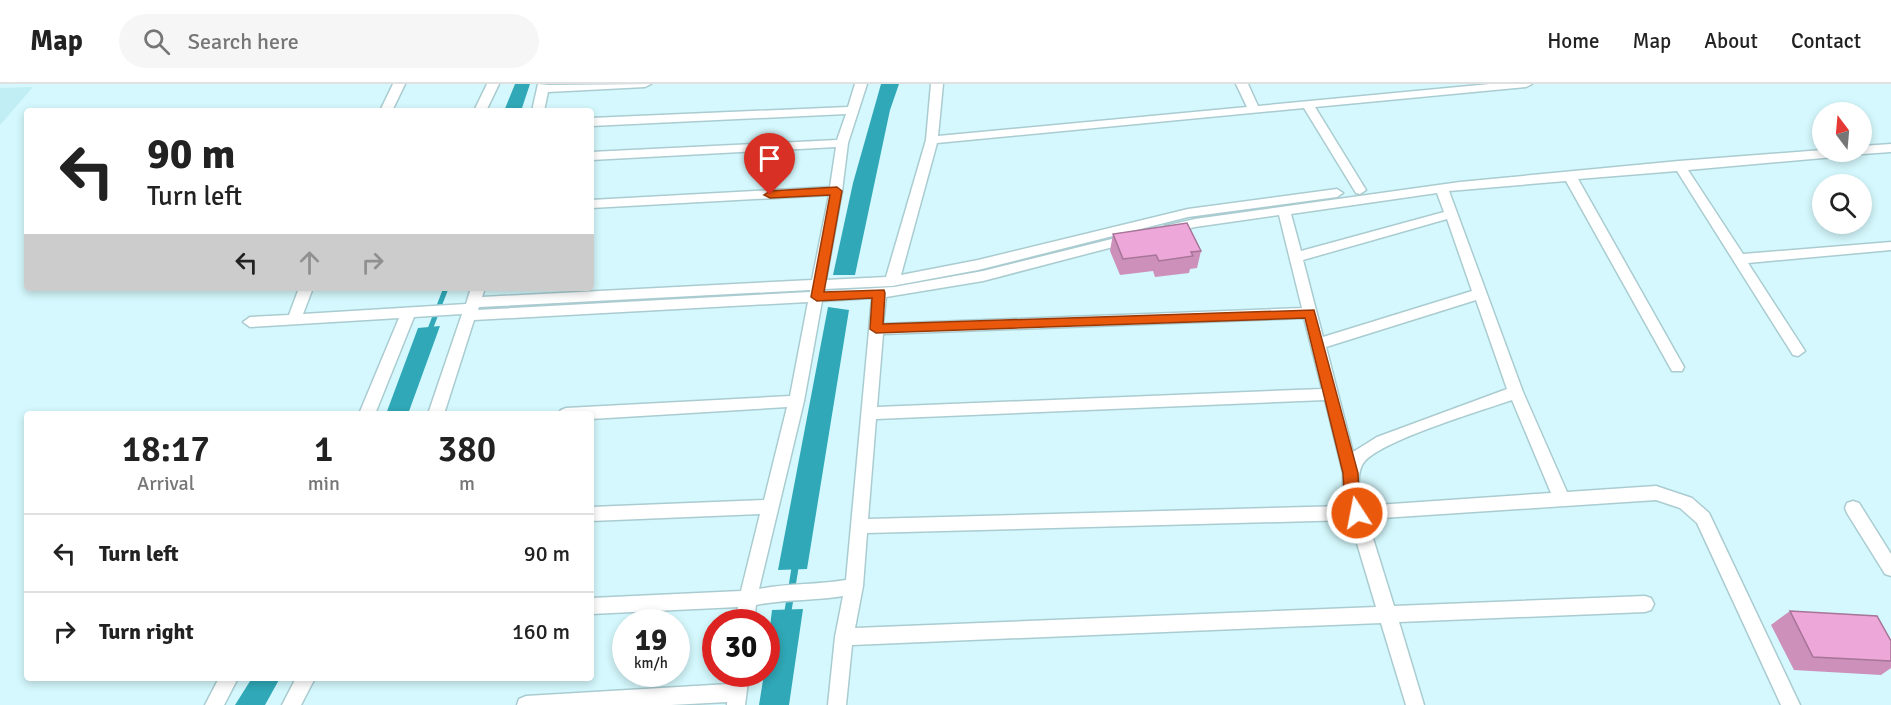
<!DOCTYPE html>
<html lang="en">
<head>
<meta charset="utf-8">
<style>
  :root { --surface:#fff; --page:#f6f6f6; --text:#222; --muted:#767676; --line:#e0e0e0 }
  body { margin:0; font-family:Signika,sans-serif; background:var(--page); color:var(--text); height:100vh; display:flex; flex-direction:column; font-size:22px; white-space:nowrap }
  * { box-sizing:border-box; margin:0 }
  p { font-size:20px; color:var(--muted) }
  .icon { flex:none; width:33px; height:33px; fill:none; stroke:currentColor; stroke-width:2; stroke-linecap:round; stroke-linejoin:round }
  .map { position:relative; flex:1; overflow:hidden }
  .panel { position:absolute; left:24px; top:327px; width:570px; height:270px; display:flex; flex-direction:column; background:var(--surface); border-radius:6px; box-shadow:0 3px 9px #0003 }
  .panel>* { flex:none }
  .top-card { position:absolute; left:24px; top:24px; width:570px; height:183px; border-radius:6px; box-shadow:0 3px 9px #0003; background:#fff; color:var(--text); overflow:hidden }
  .needle { width:39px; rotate:344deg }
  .controls { position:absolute; left:1812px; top:18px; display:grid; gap:12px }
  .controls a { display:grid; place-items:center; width:60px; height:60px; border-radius:50%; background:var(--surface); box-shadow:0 3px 9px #0003; font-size:30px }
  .speed { position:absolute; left:612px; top:525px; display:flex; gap:12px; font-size:30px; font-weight:700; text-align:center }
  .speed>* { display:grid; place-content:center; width:78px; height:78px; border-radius:50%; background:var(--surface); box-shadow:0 3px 9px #0003; line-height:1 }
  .speed small { font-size:15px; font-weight:400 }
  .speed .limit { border:9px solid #d22; background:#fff; color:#111 }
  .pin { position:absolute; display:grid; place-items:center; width:51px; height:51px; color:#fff; margin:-62px -26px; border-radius:50% 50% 50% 0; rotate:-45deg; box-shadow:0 0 6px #0007 }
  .pin .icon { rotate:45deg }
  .me { position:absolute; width:66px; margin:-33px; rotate:349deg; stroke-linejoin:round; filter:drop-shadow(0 0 4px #0008) }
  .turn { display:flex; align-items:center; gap:21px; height:126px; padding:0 24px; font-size:27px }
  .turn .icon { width:78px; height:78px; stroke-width:2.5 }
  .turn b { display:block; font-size:42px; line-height:51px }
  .lanes { display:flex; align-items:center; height:57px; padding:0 24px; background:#0003; justify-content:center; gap:30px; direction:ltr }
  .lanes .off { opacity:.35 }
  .eta { display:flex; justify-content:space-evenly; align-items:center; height:102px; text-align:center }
  .eta b { font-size:36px; font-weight:600; line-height:42px }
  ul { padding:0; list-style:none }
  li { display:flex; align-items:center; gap:18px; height:78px; padding:0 24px; border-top:2px solid var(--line) }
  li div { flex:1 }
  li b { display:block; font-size:22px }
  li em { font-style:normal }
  header { display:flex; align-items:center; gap:36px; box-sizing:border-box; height:84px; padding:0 30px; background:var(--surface); border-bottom:2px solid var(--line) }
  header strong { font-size:28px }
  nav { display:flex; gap:33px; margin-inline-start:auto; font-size:21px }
  .search { width:420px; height:54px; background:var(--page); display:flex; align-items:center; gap:15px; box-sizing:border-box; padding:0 21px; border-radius:33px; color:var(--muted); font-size:22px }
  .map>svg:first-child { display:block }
  .built { fill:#c0eef4 }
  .water { fill:#30a8b7 }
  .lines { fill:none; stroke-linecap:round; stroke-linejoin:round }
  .stream-far1 { stroke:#30a8b7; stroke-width:5 }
  .stream { stroke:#30a8b7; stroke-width:7 }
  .minor-casing { stroke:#aaccd1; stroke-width:3 }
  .minor { fill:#fff; fill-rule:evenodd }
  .wall { fill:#cc90ba }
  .building { fill:#eda7d8; stroke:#a67597; stroke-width:1.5 }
  .route { fill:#ea580c; stroke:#983908; stroke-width:1.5 }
</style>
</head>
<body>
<header>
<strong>Map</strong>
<div class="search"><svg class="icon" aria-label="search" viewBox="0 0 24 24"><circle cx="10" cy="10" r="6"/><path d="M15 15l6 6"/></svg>Search here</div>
<nav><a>Home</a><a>Map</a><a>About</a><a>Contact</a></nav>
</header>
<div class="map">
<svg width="1891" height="621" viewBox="0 0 1891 621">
  <rect width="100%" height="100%" fill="#d4f8fd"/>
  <path class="built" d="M33 3 0 41V4Z"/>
  <path class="water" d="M515 0H530L521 27H504Z
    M881 0H899L890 26 855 191H833L853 99Z
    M828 223 849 226 807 485 778 486Z
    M440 242 408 330H386L418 244Z
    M803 525 789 621H759L764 590H766L767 568 772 526Z
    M252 594H280L265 621H235Z"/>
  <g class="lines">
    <path class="stream-far1" d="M429 248 446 204"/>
    <path class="stream" d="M787 533 796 478"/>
    <defs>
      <path id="minor" d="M393 0H405L392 27H380Z
        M487 0H499L486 27H474Z
        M538 0 549 1 651 0 645 3 548 8 544 27H532Z
        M855 0H867L848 59 842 107 826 196 886 193 926 56 931 0H943L938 52 1247 23 1236 0H1248L1258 22 1490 0H1532L1526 3 1315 23 1366 106 1360 110 1356 109 1304 24 937 59 901 191 978 176 1188 125 1337 105 1343 109 1337 113 1188 133 978 186 892 202 824 205V207L894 203 983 187 1132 150 1139 154 1132 158 983 197 886 213 883 240 1302 224 1279 131 1195 143 1170 149 1164 145 1165 142 1195 135 1460 98 1679 77 1822 66 1852 68 1846 72 1688 86 1743 170 1891 158V166L1748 179 1805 267 1798 272 1793 271 1677 87 1578 95 1684 283 1682 287H1672L1566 97 1449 107 1523 308 1567 408 1656 402 1692 414 1709 429 1800 621H1781L1697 439 1680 424 1656 416 1367 435 1394 522 1645 512 1651 514 1654 520 1651 526 1645 528 1399 538 1424 621H1406L1381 539 852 561 846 621H828L835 553 843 512C814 517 785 515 756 521L754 538H736L738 523 591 530V514L741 507 760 430 591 437V423L764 416 787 323 591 335V330H558L561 326 566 324 790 312 808 218 474 236 444 330H428L462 230 414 233 375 330H359L399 234 250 243 243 238 250 233 289 231 299 204H313L303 230 466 220 471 204H485L482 213 812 196 829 111 591 124V116L830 103 836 63 591 76V68L837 56 846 30 591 42V34L848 23ZM1437 109 1444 128 1301 167 1291 130ZM1447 135 1472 207 1323 253 1303 176ZM810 206V208L478 226 479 223ZM872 214 846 496C817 501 788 499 759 505L804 317 822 217ZM1476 216 1507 305 1377 353 1353 368 1326 263ZM1304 234 1322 305 877 323 883 250ZM1325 316 1343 389V411L1346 422 868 435 876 335ZM1512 316 1551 409 1362 422C1359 409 1355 388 1365 377 1384 356 1480 327 1512 316ZM1350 436 1376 523 855 544 863 502 867 449Z
        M1891 60V68L1862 70 1857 68H1862V62Z
        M1853 417 1859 419 1891 470V492L1885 490 1847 429 1845 424 1847 419Z
        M731 590H749L745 621H727V618L671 621H517L519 615 526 612 729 600Z
        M219 594H238L224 621H205Z
        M296 594H315L301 621H282Z"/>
    </defs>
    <use href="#minor" class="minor-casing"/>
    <use href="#minor" class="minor"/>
  </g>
  <path class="wall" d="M1113 150 1201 167 1197 184 1190 185 1189 189 1155 193 1153 187 1120 191 1110 167Z
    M1790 527 1891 557V584L1881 591 1794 586 1771 541Z"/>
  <path class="building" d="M1187 139 1201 167 1191 168 1193 172 1159 177 1156 171 1123 175 1113 150Z
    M1790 527 1877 532 1891 557V577L1813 573Z"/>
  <path class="route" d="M837 103 842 107 824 208 884 206 885 209 883 240 1314 226 1358 389 1359 411 1364 429 1362 434 1357 435 1351 434C1344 419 1344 405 1343 389L1305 234 876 249 870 245 872 214 817 217 811 213 830 111 770 114 764 111 770 107Z"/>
</svg>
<div class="controls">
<a><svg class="needle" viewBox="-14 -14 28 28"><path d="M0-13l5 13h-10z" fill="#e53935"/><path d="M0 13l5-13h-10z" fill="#767676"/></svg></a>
<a><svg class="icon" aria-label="search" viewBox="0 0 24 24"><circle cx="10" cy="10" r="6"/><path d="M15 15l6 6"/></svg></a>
</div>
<div class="speed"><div>19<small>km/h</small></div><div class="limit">30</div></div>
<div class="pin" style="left:770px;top:111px;background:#d93025"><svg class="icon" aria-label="arrive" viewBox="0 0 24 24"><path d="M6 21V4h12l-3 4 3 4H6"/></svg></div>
<svg class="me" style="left:1357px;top:429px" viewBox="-20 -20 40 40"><circle r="17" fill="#ea580c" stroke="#fff" stroke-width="3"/><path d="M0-11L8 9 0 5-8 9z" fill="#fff"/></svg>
<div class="top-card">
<div class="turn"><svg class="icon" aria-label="left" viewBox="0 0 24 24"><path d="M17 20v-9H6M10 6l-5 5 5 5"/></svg><div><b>90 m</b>Turn left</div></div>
<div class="lanes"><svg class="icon" aria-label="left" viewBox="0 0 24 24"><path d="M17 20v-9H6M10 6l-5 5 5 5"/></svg><svg class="icon off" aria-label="ahead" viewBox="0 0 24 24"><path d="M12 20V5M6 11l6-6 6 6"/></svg><svg class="icon off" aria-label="right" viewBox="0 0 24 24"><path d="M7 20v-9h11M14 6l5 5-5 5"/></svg></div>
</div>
<section class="panel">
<div class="eta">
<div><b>18:17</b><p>Arrival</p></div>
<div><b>1</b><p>min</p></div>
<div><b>380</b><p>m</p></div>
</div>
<ul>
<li><svg class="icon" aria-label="left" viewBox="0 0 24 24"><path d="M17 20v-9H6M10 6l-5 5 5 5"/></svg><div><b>Turn left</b></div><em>90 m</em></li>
<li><svg class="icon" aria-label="right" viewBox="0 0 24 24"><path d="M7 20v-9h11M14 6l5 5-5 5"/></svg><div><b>Turn right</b></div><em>160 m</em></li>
</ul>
</section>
</div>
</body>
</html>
